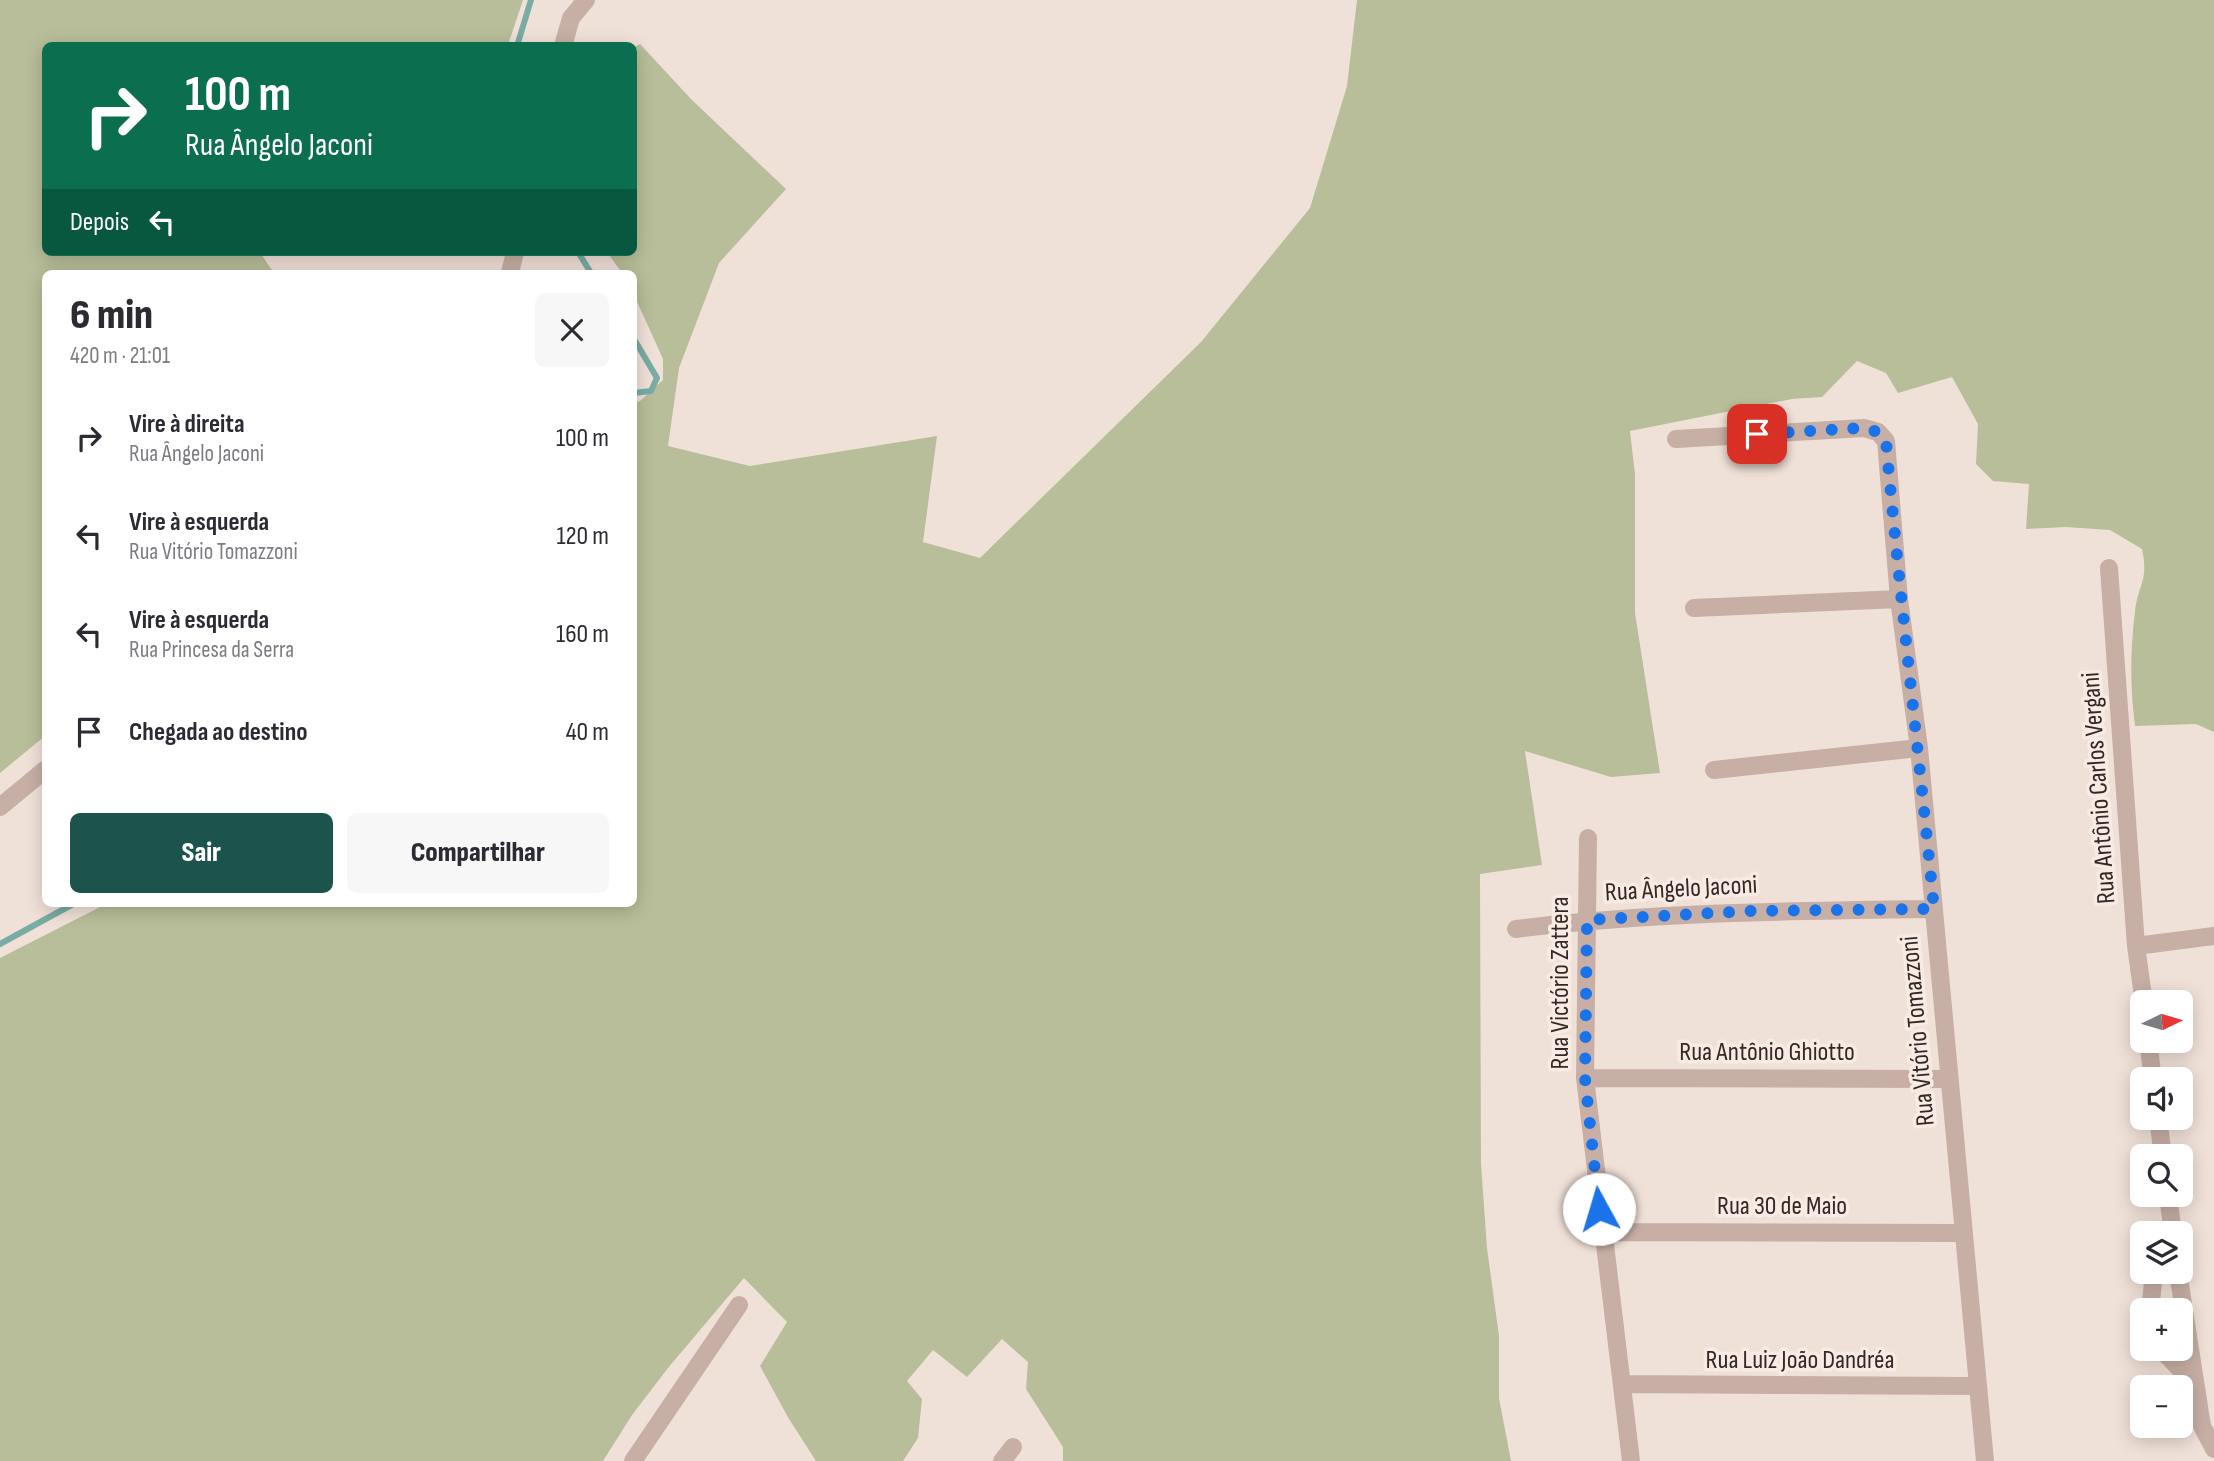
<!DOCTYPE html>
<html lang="pt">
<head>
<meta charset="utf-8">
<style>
  :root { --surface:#fff; --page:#f7f7f7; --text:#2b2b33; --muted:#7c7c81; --accent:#1d534d }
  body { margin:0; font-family:"Sofia Sans Condensed",sans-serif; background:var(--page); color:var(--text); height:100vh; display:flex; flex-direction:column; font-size:26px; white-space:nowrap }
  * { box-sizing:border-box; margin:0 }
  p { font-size:23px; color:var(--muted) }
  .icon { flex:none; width:38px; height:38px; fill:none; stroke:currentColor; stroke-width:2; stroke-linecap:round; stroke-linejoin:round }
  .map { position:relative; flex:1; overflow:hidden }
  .panel { position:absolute; left:42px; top:270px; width:595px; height:637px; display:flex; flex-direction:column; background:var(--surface); border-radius:10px; box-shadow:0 4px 18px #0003 }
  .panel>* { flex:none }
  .top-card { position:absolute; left:42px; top:42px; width:595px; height:214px; border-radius:10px; box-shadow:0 4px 18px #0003; background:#0b6e4f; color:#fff; overflow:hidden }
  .needle { width:46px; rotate:85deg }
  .tools { position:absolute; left:2130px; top:990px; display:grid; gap:14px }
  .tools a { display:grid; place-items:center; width:63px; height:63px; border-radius:10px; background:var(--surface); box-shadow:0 4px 18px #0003; font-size:35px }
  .pin { position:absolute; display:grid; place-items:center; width:60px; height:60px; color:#fff; margin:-30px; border-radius:14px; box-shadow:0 4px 10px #0006 }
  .me { position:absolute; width:77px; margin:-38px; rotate:354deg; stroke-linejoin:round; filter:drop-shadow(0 0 5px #0008) }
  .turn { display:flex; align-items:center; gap:24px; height:147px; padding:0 28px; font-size:32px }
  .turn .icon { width:91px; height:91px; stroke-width:2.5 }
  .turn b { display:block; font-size:49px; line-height:60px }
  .then { display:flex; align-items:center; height:66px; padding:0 28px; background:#0003; gap:14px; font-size:26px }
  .round { display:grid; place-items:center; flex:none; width:74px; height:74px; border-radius:10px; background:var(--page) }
  .overview { display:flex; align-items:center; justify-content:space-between; height:119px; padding:0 28px }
  h1 { font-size:42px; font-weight:800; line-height:52px }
  .cta { display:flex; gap:14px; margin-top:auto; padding:14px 28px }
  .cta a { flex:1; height:80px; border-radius:10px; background:var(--accent); color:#fff; font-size:28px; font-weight:800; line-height:80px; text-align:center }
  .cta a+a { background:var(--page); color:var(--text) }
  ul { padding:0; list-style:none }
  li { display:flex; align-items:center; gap:21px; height:98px; padding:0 28px }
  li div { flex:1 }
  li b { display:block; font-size:26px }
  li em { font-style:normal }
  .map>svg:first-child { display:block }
  .green { fill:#b8be99 }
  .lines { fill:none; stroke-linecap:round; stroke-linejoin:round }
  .stream { stroke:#78aca5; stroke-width:6 }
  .street { stroke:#c7afa5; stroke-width:18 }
  .route { stroke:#1a73e8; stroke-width:12; stroke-dasharray:0 21.6 }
  .labels { text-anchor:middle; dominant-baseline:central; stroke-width:7; stroke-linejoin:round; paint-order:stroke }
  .street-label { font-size:26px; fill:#332826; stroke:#f8ebe4 }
</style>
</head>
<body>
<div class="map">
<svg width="2214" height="1461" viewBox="0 0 2214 1461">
  <rect width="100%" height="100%" fill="#f0e1d8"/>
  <path class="green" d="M0 0H523L508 45 46 46V252H260L271 269 279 273H46L45 736 0 773Z
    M1357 0H2214V732L2196 724 2135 726C2130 687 2130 651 2135 612 2138 583 2149 582 2142 549L2110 530 2066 527 2026 529 2029 484 1993 481 1976 464 1978 424 1952 377 1898 393 1886 373 1857 361 1822 397 1792 399 1630 431 1635 474V613L1660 773 1611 777 1525 751 1542 865 1480 874 1481 1164 1487 1248 1499 1336V1398L1511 1461H1063V1447L1026 1389 1028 1362 1002 1339 967 1377 933 1350 907 1381 922 1399 918 1438 903 1461H816L789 1419 760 1366 787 1322 744 1278 668 1368 632 1415 603 1461H0V958L108 903H634V403L640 401 663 380V359L634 295V273H622L607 252H634V47L640 44 692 100 786 189 719 263 679 368 668 446 750 466 937 436 923 542 980 558 1201 342 1310 208 1347 86Z"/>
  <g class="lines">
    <path class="stream" d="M517 46 531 0
      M578 252 591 273
      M634 339 657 378 651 391 634 393
      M0 944 75 903"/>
    <path class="street" d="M563 46 571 18 586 0
      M510 273 515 252
      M1676 439 1864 428 1878 432 1886 441 1899 599 1919 748 1985 1461
      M2109 568 2136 946 2144 1003
      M1694 608 1899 599
      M1714 770 1919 748
      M0 807 46 769
      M1588 838 1585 1078 1631 1461
      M1516 929C1654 912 1794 911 1934 909
      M2136 946 2214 936
      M2148 1041 2153 1080
      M1585 1078 1948 1079
      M2158 1118 2163 1157
      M2168 1195 2173 1234
      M1601 1232 1963 1233
      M2178 1272 2202 1426 2214 1449
      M2150 1311 2154 1272
      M2161 1349 2195 1385
      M1622 1384 1978 1386
      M633 1461 739 1305
      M1002 1461 1013 1447"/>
  </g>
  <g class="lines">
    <path class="route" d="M1599 1209 1585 1078 1587 920 1750 911 1934 909C1919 753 1900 598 1886 441L1878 432 1864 428 1757 434"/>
  </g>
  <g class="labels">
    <g class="street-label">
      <text transform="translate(2099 788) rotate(-94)">Rua Antônio Carlos Vergani</text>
      <text transform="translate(1681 889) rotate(-3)">Rua Ângelo Jaconi</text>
      <text transform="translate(1560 983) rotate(-90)">Rua Victório Zattera</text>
      <text transform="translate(1918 1031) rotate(-95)">Rua Vitório Tomazzoni</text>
      <text x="1767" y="1052">Rua Antônio Ghiotto</text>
      <text x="1782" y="1206">Rua 30 de Maio</text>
      <text x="1800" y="1360">Rua Luiz João Dandréa</text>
    </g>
  </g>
</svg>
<div class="tools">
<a><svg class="needle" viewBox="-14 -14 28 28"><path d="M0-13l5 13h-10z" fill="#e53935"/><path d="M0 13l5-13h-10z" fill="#7c7c81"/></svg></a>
<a><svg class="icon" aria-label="sound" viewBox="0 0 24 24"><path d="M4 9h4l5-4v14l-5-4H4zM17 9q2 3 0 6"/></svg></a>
<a><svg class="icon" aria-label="search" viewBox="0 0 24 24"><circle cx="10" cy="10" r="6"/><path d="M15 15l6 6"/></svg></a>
<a><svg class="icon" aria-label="layers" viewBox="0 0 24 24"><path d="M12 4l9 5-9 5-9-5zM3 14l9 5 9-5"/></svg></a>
<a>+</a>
<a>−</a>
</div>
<div class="pin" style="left:1757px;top:434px;background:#d93025"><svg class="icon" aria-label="arrive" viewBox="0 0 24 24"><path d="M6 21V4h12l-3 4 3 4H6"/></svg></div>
<svg class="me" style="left:1599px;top:1209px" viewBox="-20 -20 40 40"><circle r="19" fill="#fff"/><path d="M0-13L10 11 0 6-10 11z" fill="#1a73e8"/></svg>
<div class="top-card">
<div class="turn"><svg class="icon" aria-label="right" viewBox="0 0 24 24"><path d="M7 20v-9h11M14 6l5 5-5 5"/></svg><div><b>100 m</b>Rua Ângelo Jaconi</div></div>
<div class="then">Depois<svg class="icon" aria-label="left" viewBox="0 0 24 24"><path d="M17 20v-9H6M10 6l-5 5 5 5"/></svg></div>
</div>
<section class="panel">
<div class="overview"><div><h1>6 min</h1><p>420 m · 21:01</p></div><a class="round"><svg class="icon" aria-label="close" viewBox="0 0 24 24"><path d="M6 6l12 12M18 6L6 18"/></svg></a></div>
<ul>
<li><svg class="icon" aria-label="right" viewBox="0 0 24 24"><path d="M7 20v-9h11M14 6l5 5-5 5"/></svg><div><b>Vire à direita</b><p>Rua Ângelo Jaconi</p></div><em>100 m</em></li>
<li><svg class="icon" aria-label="left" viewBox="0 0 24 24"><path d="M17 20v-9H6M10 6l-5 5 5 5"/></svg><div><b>Vire à esquerda</b><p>Rua Vitório Tomazzoni</p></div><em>120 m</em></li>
<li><svg class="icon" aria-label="left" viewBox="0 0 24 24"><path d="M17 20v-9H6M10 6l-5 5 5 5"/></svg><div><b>Vire à esquerda</b><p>Rua Princesa da Serra</p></div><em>160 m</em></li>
<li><svg class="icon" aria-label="arrive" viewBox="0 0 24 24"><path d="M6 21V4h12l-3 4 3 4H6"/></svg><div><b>Chegada ao destino</b></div><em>40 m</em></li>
</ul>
<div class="cta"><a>Sair</a><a>Compartilhar</a></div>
</section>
</div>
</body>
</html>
